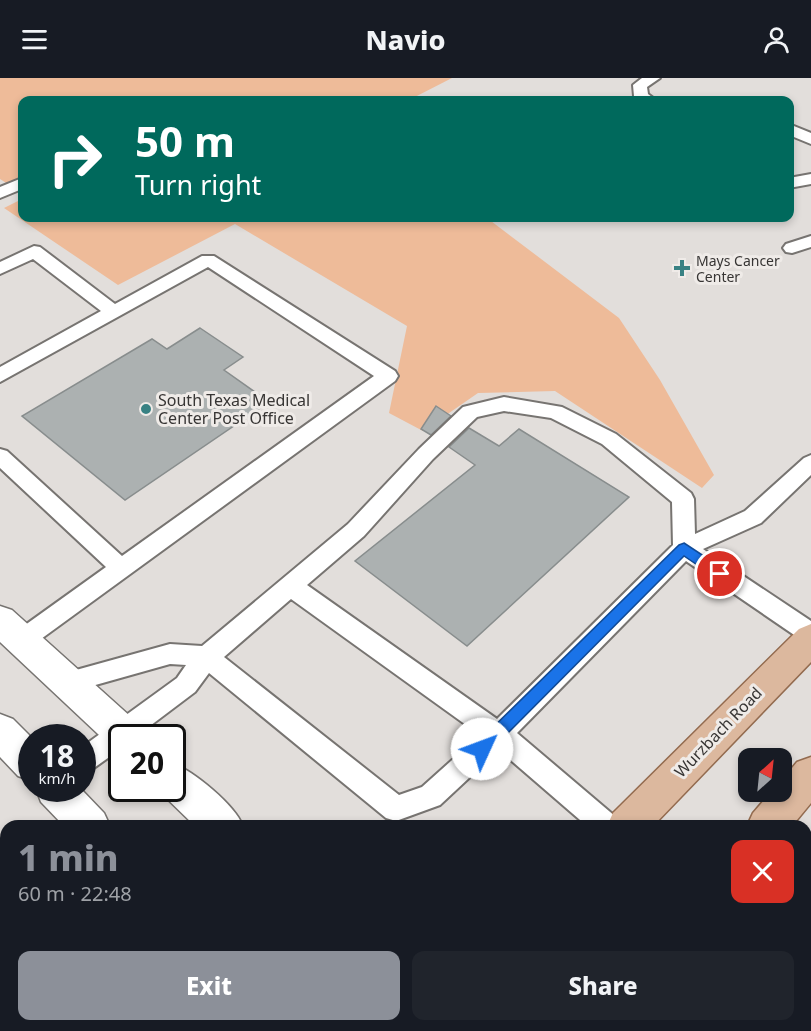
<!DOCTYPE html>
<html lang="en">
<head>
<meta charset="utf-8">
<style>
  :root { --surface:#171b24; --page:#20242c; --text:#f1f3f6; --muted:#9ea1a6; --accent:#8c9099 }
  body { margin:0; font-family:"Noto Sans",sans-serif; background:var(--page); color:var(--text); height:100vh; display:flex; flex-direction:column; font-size:22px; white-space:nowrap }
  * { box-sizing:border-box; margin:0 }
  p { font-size:20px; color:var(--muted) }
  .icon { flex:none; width:33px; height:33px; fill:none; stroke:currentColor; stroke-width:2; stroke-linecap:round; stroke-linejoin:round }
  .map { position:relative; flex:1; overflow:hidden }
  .sheet { position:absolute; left:0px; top:742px; width:812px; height:212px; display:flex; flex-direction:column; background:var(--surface); border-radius:18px 18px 0 0; box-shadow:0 3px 9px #0003 }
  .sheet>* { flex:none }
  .guide { position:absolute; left:18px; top:18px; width:776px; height:126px; border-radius:12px; box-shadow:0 3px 9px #0003; background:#00695c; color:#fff; overflow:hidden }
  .needle { width:39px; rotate:27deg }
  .controls { position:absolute; left:738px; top:670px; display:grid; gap:12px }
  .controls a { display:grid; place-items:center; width:54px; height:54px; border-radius:12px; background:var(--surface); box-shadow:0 3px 9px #0003; font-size:30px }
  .speed { position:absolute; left:18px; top:646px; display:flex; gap:12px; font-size:30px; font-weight:700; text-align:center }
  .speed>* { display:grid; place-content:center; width:78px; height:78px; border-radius:50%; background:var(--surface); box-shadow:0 3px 9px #0003; line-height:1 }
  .speed small { font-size:15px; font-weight:400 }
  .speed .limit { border:3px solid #111; border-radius:9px; background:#fff; color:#111 }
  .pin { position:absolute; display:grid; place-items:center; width:51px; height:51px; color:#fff; margin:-26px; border:3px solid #fff; border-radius:50%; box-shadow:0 2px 6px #0007 }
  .me { position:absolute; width:66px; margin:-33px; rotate:47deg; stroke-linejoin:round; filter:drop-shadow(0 0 4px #0008) }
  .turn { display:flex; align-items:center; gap:21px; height:126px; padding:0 18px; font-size:27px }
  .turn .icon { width:78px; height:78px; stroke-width:2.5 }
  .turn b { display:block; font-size:42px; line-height:51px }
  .round { display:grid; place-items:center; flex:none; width:63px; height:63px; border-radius:12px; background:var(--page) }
  .headline { display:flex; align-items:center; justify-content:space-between; height:102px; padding:0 18px }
  h1 { font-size:36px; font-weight:800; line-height:45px; color:var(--accent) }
  .cta { display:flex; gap:12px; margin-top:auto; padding:12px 18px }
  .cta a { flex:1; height:69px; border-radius:12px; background:var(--accent); color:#fff; font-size:24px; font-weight:800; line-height:69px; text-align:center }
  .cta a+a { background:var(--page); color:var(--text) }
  header { display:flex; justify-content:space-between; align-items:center; height:78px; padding:0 18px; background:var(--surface); font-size:27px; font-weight:800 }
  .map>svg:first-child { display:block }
  .green { fill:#eb9 }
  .building { fill:#acb1b1; stroke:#888d8d; stroke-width:1.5 }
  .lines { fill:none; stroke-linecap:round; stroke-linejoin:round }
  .lane-casing { stroke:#777471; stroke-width:4 }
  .secondary-casing { stroke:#777471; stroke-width:3 }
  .primary-casing { stroke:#936b4f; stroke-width:3 }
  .lane { fill:#fff; fill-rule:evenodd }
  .secondary { fill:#fff; fill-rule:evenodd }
  .primary { fill:#dcb89e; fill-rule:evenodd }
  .route { fill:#1a73e8; stroke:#114b97; stroke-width:1.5 }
  .poi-dot { fill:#388183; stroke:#efebe8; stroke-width:2 }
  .labels { text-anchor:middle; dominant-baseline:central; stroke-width:6; stroke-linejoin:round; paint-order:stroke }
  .far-poi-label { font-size:14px; fill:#373534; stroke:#efebe8; text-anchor:start }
  .poi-label { font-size:16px; fill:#373534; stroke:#efebe8; text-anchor:start }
  .street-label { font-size:16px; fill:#373534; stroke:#efebe8 }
</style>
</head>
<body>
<header><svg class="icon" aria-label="menu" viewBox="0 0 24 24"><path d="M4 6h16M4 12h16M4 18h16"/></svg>Navio<svg class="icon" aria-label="person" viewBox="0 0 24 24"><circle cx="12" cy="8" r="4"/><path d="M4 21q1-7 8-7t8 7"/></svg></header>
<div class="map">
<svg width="811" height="953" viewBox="0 0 811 953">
  <rect width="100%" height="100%" fill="#e2dedb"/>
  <path class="green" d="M0 0H452L409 22H22V115L0 101Z
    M22 121V140H487L619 240 660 302 714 397 702 410 555 313 478 315 423 353 389 335 407 248 235 146 118 207 4 130Z"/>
  <path class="building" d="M200 250 243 279 224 292 269 324 125 422 22 338 152 261 167 271Z
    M436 328 451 338 431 357 421 351Z
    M469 350 499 368 519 351 629 419 467 568 355 483 475 387 449 369Z"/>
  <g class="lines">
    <defs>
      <path id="lane" d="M642 0H660L647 9 648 16 656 22H639L634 18 633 7Z
        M789 46 811 55V66L789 57Z
        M811 96V106L789 110V100Z
        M22 100V111L0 120V109Z
        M811 158V169L792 175 786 174 783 170 786 166Z
        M34 168 40 169 115 226 202 178H214L395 293 398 298 395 303 30 569 22 572 14 569 10 562 14 555 106 489 0 390V371L7 373 122 478 374 298 208 189 0 304V289L101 233 33 181 0 196V184Z
        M504 319 562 329 616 356 691 415 694 421 695 456 745 433 804 380 811 377V397L761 445 703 471 811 543V566L803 563 686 483 517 655 616 739 619 748H587L499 672 440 727 396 743 386 740 209 595 195 614 134 660H122V670L91 692 82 696V669L177 600 186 587 170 586 67 615 58 611 55 604 58 597 170 566 202 568 348 446 419 371 463 329ZM504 333 551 340 602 366 672 424 673 467 497 641 307 507 364 458 433 381 477 339ZM291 521 480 657 422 709 399 717 224 579Z
        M0 860 6 863V899L0 896Z
        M38 948H69L71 953H40Z"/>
      <path id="secondary" d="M0 528 12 532 141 648 147 660H122V674L115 672 0 564Z
        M0 636 13 641 32 660V703L18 698 0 679Z
        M172 685C194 693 235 727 243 748H195L157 711H172Z
        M36 711H81L104 735 110 748H64L41 724Z
        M255 948H302L305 953H257Z"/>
      <path id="primary" d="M811 546V584L653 748H607L613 735 799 551Z
        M811 679V725L792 748H747L753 735 771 714H782V702L797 684Z
        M203 948H247L249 953H203Z
        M423 948H469L467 953H420Z
        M580 948H625L623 953H577Z
        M627 948H671V953H625Z"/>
    </defs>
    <use href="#lane" class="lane-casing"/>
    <use href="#secondary" class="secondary-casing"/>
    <use href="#primary" class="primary-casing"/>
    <use href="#lane" class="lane"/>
    <use href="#secondary" class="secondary"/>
    <use href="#primary" class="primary"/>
  </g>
  <path class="route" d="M684 465 725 492 727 496 725 499H715L684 478 487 676 482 678 476 676 474 671 476 666 679 467Z"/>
  <g class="poi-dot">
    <path d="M679 181h6v6h6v6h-6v6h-6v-6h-6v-6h6z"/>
    <circle cx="146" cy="331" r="6"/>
  </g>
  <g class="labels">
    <g class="far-poi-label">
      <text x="696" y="182">Mays Cancer<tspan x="696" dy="16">Center</tspan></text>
    </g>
    <g class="poi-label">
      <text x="158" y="322">South Texas Medical<tspan x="158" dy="18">Center Post Office</tspan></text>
    </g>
    <g class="street-label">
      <text transform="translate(718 654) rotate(-46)">Wurzbach Road</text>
    </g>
  </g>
</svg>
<div class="controls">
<a><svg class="needle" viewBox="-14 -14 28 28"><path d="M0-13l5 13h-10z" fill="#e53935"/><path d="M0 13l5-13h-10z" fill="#9ea1a6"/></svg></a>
</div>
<div class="speed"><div>18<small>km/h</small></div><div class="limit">20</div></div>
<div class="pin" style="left:720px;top:496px;background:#d93025"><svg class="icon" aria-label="arrive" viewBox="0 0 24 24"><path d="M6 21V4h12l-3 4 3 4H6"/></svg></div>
<svg class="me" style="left:482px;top:671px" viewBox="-20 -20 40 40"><circle r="19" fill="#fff"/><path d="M0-13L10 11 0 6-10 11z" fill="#1a73e8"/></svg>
<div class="guide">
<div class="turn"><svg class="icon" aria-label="right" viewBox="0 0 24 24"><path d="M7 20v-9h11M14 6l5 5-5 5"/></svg><div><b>50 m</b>Turn right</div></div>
</div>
<section class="sheet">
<div class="headline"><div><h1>1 min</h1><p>60 m · 22:48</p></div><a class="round" style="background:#d93025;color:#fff"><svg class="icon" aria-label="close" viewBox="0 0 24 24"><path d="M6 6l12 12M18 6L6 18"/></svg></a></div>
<div class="cta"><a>Exit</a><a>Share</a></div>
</section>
</div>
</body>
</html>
